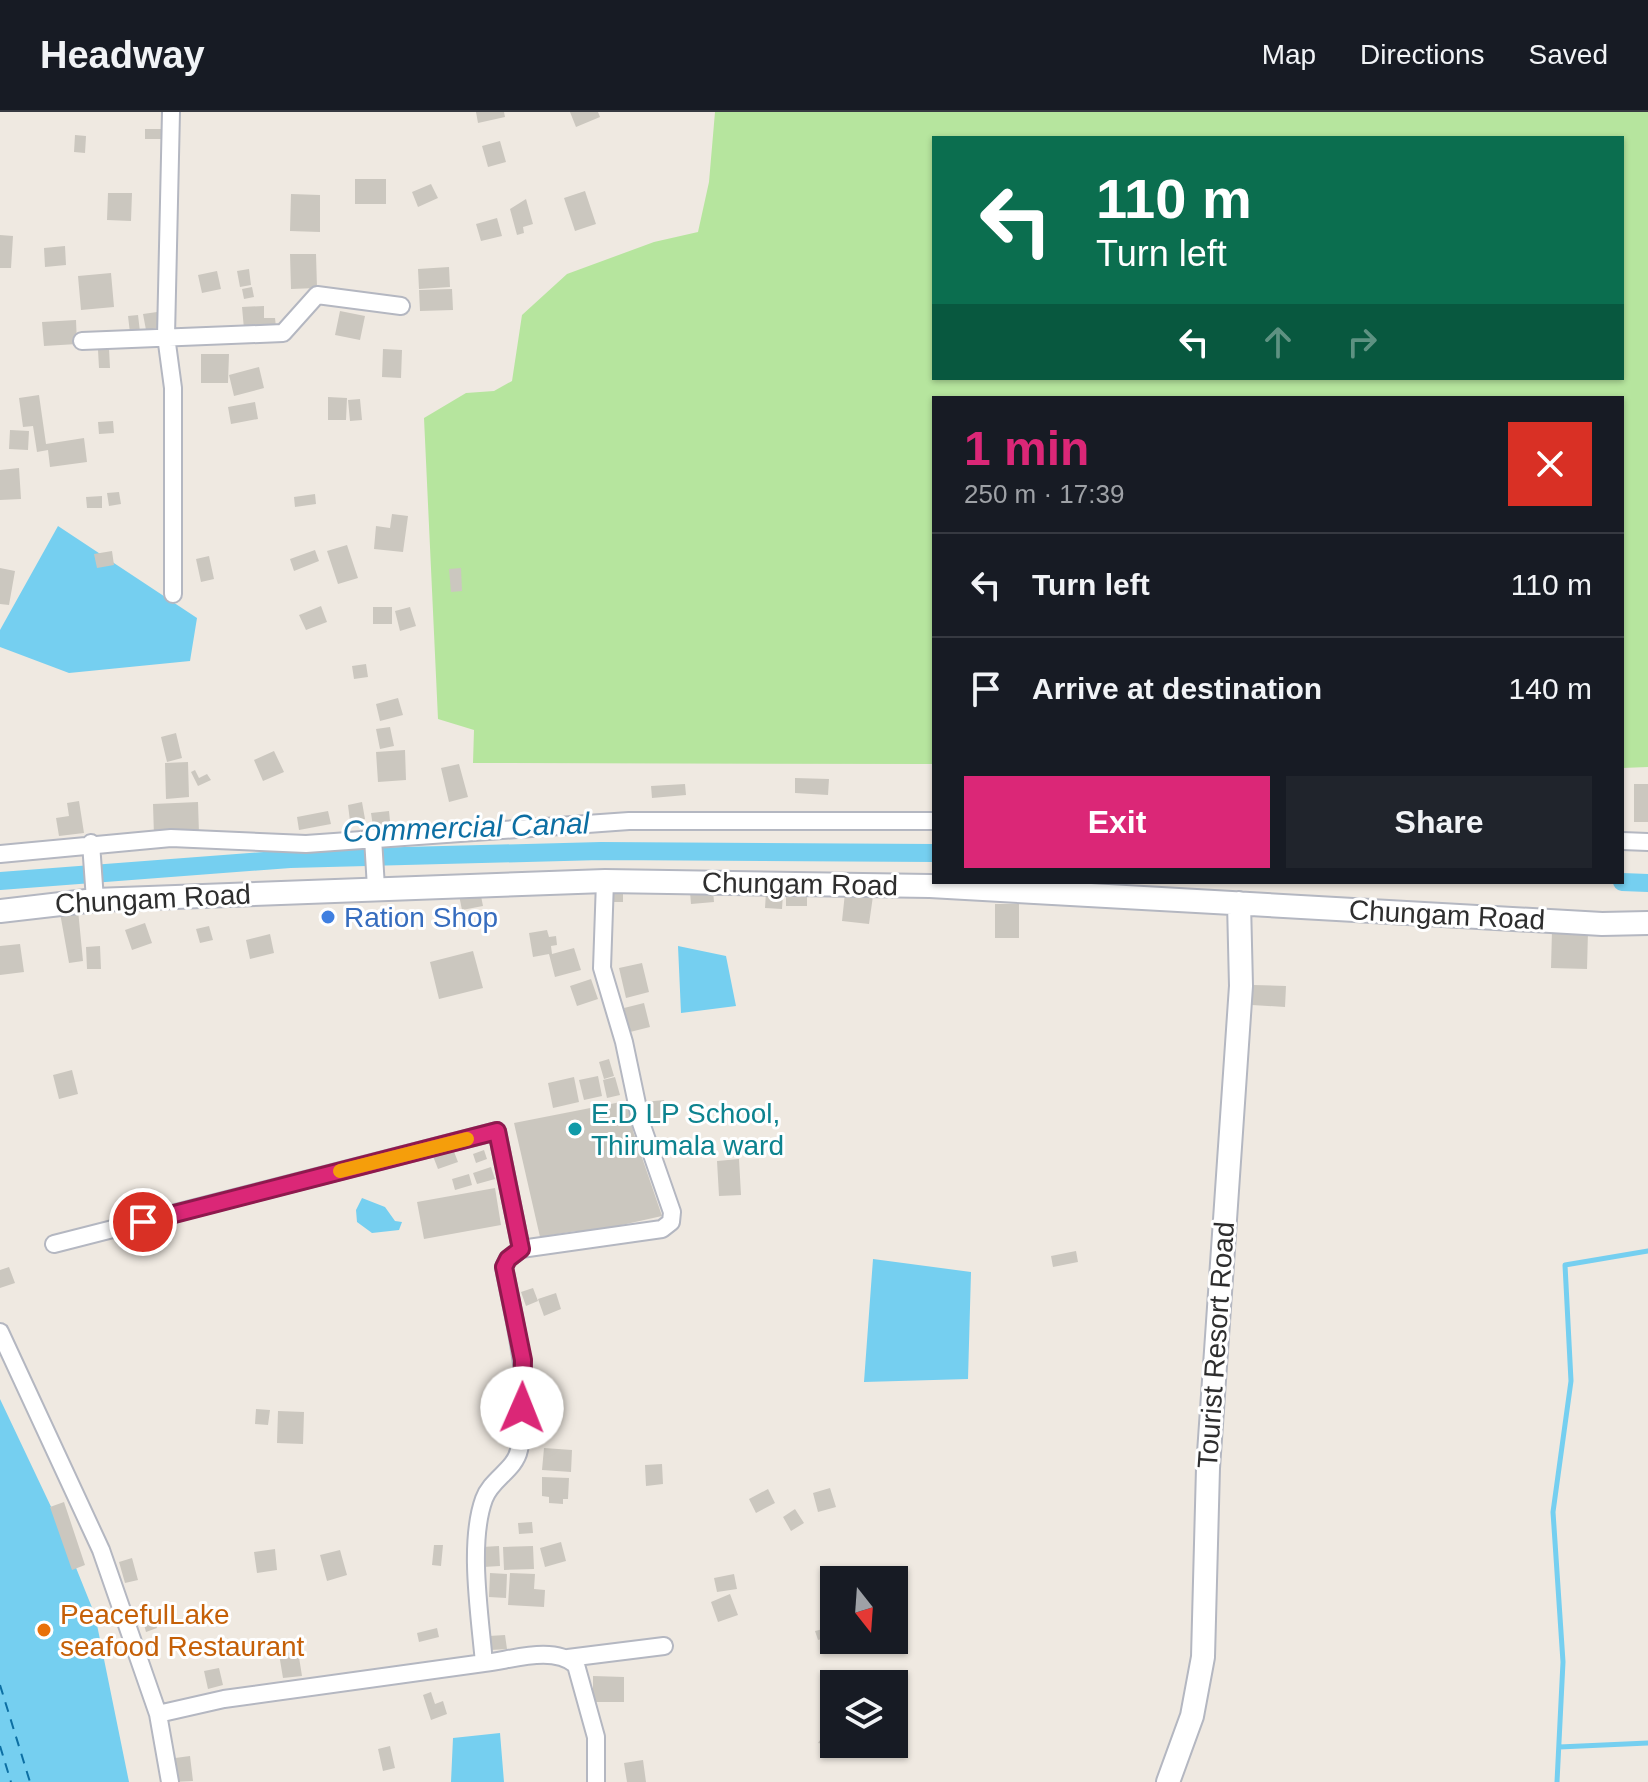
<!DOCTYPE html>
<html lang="en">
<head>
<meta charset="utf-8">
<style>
  :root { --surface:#171b24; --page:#20242c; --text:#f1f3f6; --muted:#9ea1a6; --line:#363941; --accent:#db2777 }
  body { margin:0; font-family:Arial,sans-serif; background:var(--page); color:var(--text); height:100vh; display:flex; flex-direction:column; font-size:30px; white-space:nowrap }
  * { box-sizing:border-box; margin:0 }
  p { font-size:26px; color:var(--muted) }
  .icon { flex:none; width:44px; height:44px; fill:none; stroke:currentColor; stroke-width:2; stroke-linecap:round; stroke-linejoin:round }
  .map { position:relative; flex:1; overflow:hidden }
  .panel { position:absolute; left:932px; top:284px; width:692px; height:488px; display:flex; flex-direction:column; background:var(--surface); border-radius:0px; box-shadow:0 2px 6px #0004 }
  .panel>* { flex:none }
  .top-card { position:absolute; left:932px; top:24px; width:692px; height:244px; border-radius:0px; box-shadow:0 2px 6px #0004; background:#0b6e4f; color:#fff; overflow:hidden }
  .needle { width:52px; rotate:163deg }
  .tools { position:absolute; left:820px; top:1454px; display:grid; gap:16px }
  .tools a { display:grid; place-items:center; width:88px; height:88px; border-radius:0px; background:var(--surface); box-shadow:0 2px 6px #0004; font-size:40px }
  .pin { position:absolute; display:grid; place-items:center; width:68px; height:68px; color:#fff; margin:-34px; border:4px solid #fff; border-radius:50%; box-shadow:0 2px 8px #0007 }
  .me { position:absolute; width:88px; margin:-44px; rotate:1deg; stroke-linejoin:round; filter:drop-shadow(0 0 6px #0008) }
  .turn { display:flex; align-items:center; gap:28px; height:168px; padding:0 32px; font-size:36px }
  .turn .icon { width:104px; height:104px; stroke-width:2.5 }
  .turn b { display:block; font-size:56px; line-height:68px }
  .lanes { display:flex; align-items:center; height:76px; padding:0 32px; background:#0003; justify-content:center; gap:40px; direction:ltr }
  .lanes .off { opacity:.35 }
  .round { display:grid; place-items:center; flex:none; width:84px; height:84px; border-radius:0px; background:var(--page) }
  .overview { display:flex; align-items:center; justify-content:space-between; height:136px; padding:0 32px }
  h1 { font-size:48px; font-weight:800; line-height:60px; color:var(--accent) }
  .action { display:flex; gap:16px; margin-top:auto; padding:16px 32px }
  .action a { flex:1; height:92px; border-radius:0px; background:var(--accent); color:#fff; font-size:32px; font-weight:800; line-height:92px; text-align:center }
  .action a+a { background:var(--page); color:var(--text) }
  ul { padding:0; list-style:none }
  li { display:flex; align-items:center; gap:24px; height:104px; padding:0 32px; border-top:2px solid var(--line) }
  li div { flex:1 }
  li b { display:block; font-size:30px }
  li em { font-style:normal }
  header { display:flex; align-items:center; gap:48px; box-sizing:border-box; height:112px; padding:0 40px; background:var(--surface); border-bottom:2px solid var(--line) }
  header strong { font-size:38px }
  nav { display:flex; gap:44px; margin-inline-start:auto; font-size:28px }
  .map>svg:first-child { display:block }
  .green { fill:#b6e59e; fill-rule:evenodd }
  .water { fill:#75cff0 }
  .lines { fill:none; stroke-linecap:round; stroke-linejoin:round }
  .stream { stroke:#75cff0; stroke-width:5 }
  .canal { stroke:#75cff0; stroke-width:18 }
  .ferry { stroke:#0d6fa3; stroke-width:2; stroke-dasharray:10 8; stroke-linecap:butt }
  .building { fill:#cbc7bf }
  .street-casing { stroke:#b4b7c1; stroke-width:20 }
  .secondary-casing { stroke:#b4b7c1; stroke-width:26 }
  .street { stroke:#fff; stroke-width:16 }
  .secondary { stroke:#fff; stroke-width:22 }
  .route-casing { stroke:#8e194d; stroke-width:20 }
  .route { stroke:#db2777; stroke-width:14 }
  .slow { stroke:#f59e0b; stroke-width:14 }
  .shop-dot { fill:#3f7fe0; stroke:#fff; stroke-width:3 }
  .culture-dot { fill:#0f9aa8; stroke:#fff; stroke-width:3 }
  .food-dot { fill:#e8710a; stroke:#fff; stroke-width:3 }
  .labels { text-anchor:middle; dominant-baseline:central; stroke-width:6; stroke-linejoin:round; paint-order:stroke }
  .street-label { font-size:28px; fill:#2e2e2e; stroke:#fff }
  .shop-label { font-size:28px; fill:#366cbe; stroke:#fff; text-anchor:start }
  .culture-label { font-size:28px; fill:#0d838f; stroke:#fff; text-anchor:start }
  .food-label { font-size:28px; fill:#c56008; stroke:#fff; text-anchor:start }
  .water-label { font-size:30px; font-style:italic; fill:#0d6fa3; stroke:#fff }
</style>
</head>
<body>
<header>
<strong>Headway</strong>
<nav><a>Map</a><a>Directions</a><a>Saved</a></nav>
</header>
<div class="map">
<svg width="1648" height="1670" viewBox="0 0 1648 1670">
  <rect width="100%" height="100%" fill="#efe9e1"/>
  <path class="green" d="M715 0H1648V655L1622 656V286H934V652L473 651 474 618 438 607 424 306 466 281 494 279 512 269 522 203 567 162 654 130 698 120 709 70ZM934 26H1622V266H934Z"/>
  <path class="water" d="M58 414 197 506 190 549 69 561 0 535V518Z
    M678 834 726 844 736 894 681 901Z
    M362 1086 385 1095 395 1109 402 1110 399 1118 372 1121 357 1110 356 1098Z
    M873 1147 971 1160 968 1267 864 1270Z
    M0 1287 54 1401 95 1503 129 1670H0Z
    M500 1621 504 1670H451L453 1626Z"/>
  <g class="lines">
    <path class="stream" d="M1559 1635 1648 1631
      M1557 1670 1563 1550 1553 1400 1571 1269 1565 1153 1648 1139"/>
    <path class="canal" d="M0 769 290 747 601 739 934 741
      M1622 770 1648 771"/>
    <path class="ferry" d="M0 1573 30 1670
      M0 1634 11 1670"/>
  </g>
  <path class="building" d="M476 0H504L505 5 478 11Z
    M570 0H598L600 5 576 15Z
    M145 17H163V27H145Z
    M75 23 86 24 85 41 74 40Z
    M500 29 506 50 488 55 482 34Z
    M355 67H386V92H355Z
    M431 72 438 86 418 95 412 80Z
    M585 79 596 112 575 119 564 86Z
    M108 81H132L131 109 107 108Z
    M291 82 320 83V120L290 119Z
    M526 87 533 112 523 115 524 121 517 123 510 97Z
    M497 106 502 124 481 129 476 112Z
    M0 123 13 124 11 156H0Z
    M65 134 66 153 45 155 44 136Z
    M290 142H316L317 176 291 177Z
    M449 155 450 175 419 177 418 157Z
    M249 157 251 173 240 175 237 159Z
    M217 159 221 177 202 181 198 163Z
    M111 161 114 195 81 198 78 164Z
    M252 175 254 185 244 187 242 177Z
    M452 177 453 198 420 199 419 178Z
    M264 194V206H275L276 215 244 217 242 195Z
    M340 199 365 204 360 228 335 223Z
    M157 200 159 216 146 218 143 202Z
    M138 203 140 220 130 221 128 204Z
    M76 208 77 232 44 234 42 210Z
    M109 237 110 256H99L98 238Z
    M383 237 402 238 401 266 382 265Z
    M201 242H229L228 271H201Z
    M259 255 264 276 234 284 229 263Z
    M39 283 46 332 84 326 87 350 50 355 48 338 37 340 33 314 23 315 19 286Z
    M328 285 347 286 346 308H328Z
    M360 287 362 308 350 309 348 288Z
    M255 290 258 307 231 312 228 295Z
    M113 309 114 321 99 322 98 310Z
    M10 318 29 319 28 338 9 337Z
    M19 356 21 387 0 388V358Z
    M119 380 121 392 109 394 107 381Z
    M315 382 316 392 295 395 294 385Z
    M102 384V396H87L86 385Z
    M392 402 408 404 403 440 374 437 376 414 390 416Z
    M347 433 358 466 338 472 327 439Z
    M315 438 319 449 294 459 290 447Z
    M112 439 114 453 97 456 94 442Z
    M209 444 214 467 201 470 196 447Z
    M0 456 15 459 9 493 0 492Z
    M461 456 462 479 451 480 449 457Z
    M321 494 327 510 306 518 299 503Z
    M373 495H392V512H373Z
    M410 495 416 514 400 519 395 499Z
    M366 552 368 565 354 567 352 554Z
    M398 586 403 603 380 609 376 592Z
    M390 615 394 634 380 637 376 617Z
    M176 621 182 646 167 650 161 625Z
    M405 638 406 668 378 670 376 640Z
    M274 639 284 660 263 669 254 648Z
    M188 650 189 685 166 687 165 651Z
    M459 652 468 685 449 690 441 656Z
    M195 658 199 666 207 662 211 668 198 674 191 660Z
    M795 666 829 667 828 683 795 681Z
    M685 672 686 683 652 686 651 674Z
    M1634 672H1648V710H1634Z
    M79 689 84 721 59 724 56 706 69 704 67 691Z
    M198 690 199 722 154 724 153 692Z
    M362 690 365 707 350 709 348 693Z
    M328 699 331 712 299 718 297 705Z
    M389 699 391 719 374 721 371 701Z
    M612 778H623V790H612Z
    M713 778 714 790 691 792 690 780Z
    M480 779 483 794 462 798 459 783Z
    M766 780 783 782 782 797 765 796Z
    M786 781 807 782V794H786Z
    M845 781 873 784 869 812 842 809Z
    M995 792H1019V826H995Z
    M78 798 83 849 69 851 60 801Z
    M145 811 152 831 132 838 125 818Z
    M209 814 213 828 200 831 196 817Z
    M547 818 549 825 556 824 557 833 551 834 552 842 574 836 581 858 555 865 549 842 533 845 529 821Z
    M1552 818 1588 819 1587 857 1551 856Z
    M270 822 274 841 250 847 246 828Z
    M20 832 24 860 0 863V834Z
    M100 834 101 857H87L86 835Z
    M473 839 483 876 439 887 430 850Z
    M642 851 649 880 626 886 619 856Z
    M591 867 598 887 577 894 570 874Z
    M1253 873 1286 874 1285 895 1252 893Z
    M644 891 650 915 630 920 624 896Z
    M609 947 614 964 604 967 599 950Z
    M72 958 78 982 59 987 53 963Z
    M598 964 602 984 584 988 579 968Z
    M574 965 579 990 553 996 548 971Z
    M615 965 620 983 607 986 603 968Z
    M631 988 633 1019 662 1104 577 1123 576 1119 540 1125 514 1011Z
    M664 988 667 1008 646 1011 644 990Z
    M451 1032 458 1050 438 1057 431 1039Z
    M484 1038 487 1047 476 1051 473 1042Z
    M739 1047 741 1083 719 1084 717 1049Z
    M491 1055 495 1067 477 1072 473 1061Z
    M469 1062 472 1073 455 1078 452 1067Z
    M495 1076 501 1113 424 1127 417 1090Z
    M1076 1139 1078 1150 1053 1155 1051 1144Z
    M9 1155 15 1171 0 1176V1158Z
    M533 1176 538 1189 526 1194 521 1180Z
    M556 1181 561 1197 544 1204 538 1187Z
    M256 1297 270 1298 268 1313 255 1312Z
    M278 1299 304 1300 303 1332 277 1331Z
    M544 1336 572 1338 571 1360 542 1358Z
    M662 1352 663 1372 646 1374 645 1353Z
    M542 1365 569 1366 568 1387H563V1392L549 1391V1385L542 1384Z
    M830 1376 836 1395 818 1400 813 1381Z
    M768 1377 775 1391 756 1401 749 1387Z
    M64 1390 85 1453 72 1458 50 1395Z
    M795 1397 804 1411 791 1419 783 1405Z
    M532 1410 533 1421 519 1422 518 1411Z
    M561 1430 566 1449 545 1455 540 1436Z
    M434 1433H443L441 1454 432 1453Z
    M499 1434 500 1454 483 1455 482 1435Z
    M533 1434 534 1457 504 1458 503 1435Z
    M275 1437 277 1458 257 1461 254 1440Z
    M340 1438 347 1463 327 1469 320 1443Z
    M132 1446 138 1468 125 1471 119 1450Z
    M490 1461 507 1462 506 1486 489 1485Z
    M510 1461 535 1462 534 1477 545 1478 544 1495 508 1493Z
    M734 1462 737 1477 717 1480 714 1466Z
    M730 1482 738 1503 718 1510 711 1490Z
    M832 1499 834 1510 824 1512 821 1502Z
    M153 1502 157 1516 146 1520 142 1506Z
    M831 1515 833 1524 818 1528 815 1519Z
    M437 1516 439 1525 419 1530 417 1521Z
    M505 1523 507 1537 491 1538 489 1524Z
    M298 1539 302 1564 283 1566 279 1542Z
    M219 1556 223 1573 208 1577 204 1559Z
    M593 1564 624 1565V1590H593Z
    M431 1580 435 1592 443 1589 447 1602 431 1608 423 1583Z
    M827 1618V1627L834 1626V1632L839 1635 818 1631Z
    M390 1634 395 1656 383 1659 378 1637Z
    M190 1644 193 1669 172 1670 168 1647Z
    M643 1648 646 1670H627L624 1651Z"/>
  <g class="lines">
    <defs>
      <path id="street" d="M171 0 166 224 173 276V482
        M82 229 283 221 317 183 401 194
        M373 726 376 776
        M1622 729 1648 730
        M91 731 95 788
        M0 742 171 726 306 732 629 709H934
        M54 1132 497 1019 521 1137
        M0 1220 101 1438 158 1602 170 1670
        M568 1546 664 1534
        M158 1602 224 1587 484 1551
        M596 1670V1625L576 1553C553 1533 512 1548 484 1551 480 1504 468 1431 484 1387 491 1367 515 1358 519 1338 534 1277 515 1214 504 1155L508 1147 521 1137 662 1117 671 1110 672 1100 641 1011 624 930 602 856 605 769"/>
      <path id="secondary" d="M0 799 95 788 605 769 930 774 1602 812 1648 811
        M1168 1670 1192 1604 1203 1545 1208 1356 1241 874 1239 791"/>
    </defs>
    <use href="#street" class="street-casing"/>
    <use href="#secondary" class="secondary-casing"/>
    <use href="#street" class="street"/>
    <use href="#secondary" class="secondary"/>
  </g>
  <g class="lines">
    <defs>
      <path id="route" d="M143 1110 497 1019 521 1137 508 1147 504 1155 523 1248 522 1296"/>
    </defs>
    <use href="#route" class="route-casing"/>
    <use href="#route" class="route"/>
    <path class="slow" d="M340 1059 467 1027"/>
  </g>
  <circle class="shop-dot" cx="328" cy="805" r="8"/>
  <circle class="culture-dot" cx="575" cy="1017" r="8"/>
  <circle class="food-dot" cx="44" cy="1518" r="8"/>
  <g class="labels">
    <g class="street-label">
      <text transform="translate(800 772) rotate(1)">Chungam Road</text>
      <text transform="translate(153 787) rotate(-3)">Chungam Road</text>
      <text transform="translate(1447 803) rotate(3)">Chungam Road</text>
      <text transform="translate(1216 1233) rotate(-86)">Tourist Resort Road</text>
    </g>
    <g class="shop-label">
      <text x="344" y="805">Ration Shop</text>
    </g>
    <g class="culture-label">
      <text x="591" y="1001">E.D LP School,<tspan x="591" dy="32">Thirumala ward</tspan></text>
    </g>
    <g class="food-label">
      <text x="60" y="1502">PeacefulLake<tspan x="60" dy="32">seafood Restaurant</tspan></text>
    </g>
    <g class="water-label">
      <text transform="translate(466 715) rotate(-2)">Commercial Canal</text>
    </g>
  </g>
</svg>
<div class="tools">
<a><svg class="needle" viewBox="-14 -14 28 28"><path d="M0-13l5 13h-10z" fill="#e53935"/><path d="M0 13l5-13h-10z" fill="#9ea1a6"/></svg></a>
<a><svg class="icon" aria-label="layers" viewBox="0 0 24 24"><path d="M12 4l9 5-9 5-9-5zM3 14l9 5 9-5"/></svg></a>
</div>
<div class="pin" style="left:143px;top:1110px;background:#d93025"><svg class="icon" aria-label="arrive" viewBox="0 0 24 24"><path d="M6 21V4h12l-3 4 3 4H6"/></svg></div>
<svg class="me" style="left:522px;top:1296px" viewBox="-20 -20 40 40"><circle r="19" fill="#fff"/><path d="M0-13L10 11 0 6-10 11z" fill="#db2777"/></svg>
<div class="top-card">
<div class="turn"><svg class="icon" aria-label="left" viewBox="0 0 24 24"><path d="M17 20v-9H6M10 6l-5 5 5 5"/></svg><div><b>110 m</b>Turn left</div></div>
<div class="lanes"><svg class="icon" aria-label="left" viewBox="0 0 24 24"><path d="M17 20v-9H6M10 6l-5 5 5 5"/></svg><svg class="icon off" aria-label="ahead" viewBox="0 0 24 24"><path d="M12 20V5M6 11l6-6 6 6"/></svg><svg class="icon off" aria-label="right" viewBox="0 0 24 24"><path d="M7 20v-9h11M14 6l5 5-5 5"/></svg></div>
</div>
<section class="panel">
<div class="overview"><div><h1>1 min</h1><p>250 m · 17:39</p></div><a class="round" style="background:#d93025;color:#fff"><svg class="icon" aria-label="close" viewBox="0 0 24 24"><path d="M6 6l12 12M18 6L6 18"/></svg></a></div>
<ul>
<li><svg class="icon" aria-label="left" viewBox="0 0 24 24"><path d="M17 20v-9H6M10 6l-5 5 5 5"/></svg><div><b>Turn left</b></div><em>110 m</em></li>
<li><svg class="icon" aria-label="arrive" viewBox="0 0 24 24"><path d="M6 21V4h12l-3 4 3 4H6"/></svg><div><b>Arrive at destination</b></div><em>140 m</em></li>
</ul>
<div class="action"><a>Exit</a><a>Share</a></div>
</section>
</div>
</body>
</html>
